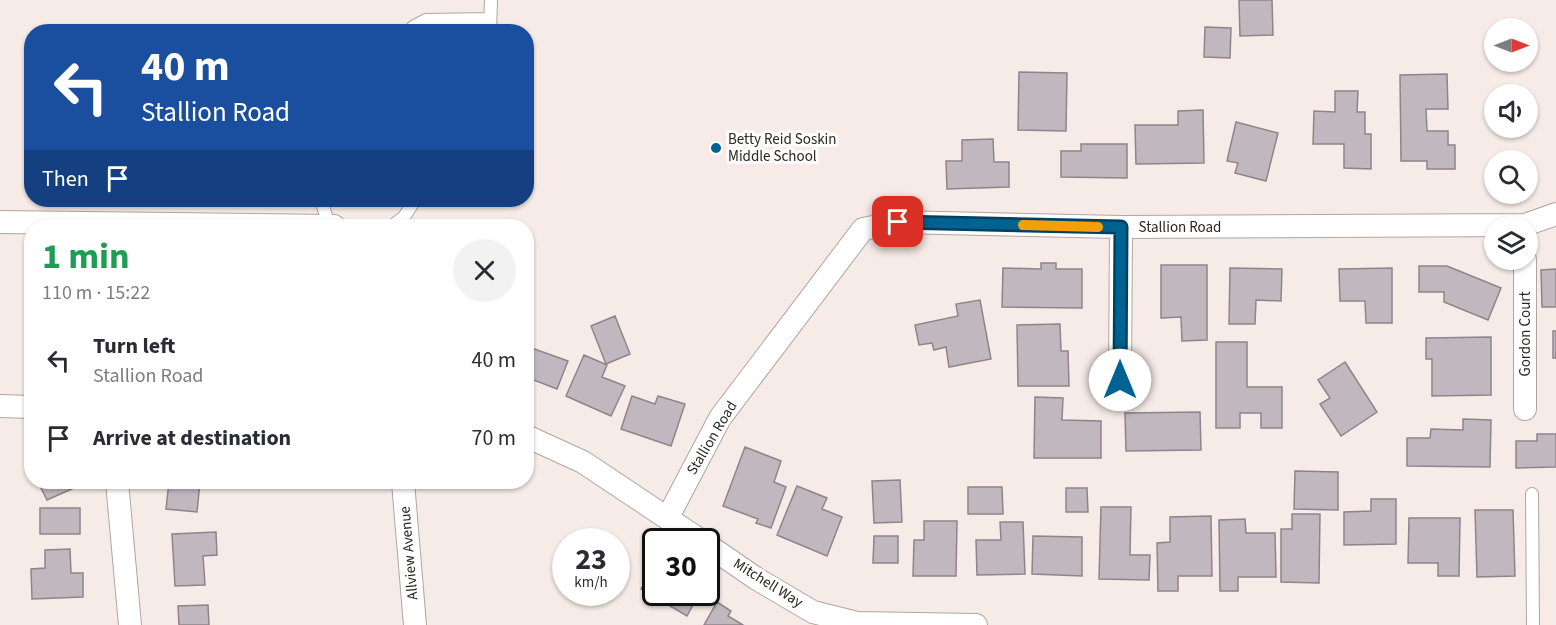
<!DOCTYPE html>
<html lang="en">
<head>
<meta charset="utf-8">
<style>
  :root { --surface:#fff; --page:#f2f2f3; --text:#2b2b33; --muted:#7c7c81 }
  body { margin:0; font-family:"Source Sans 3",sans-serif; background:var(--page); color:var(--text); height:100vh; display:flex; flex-direction:column; font-size:22px; white-space:nowrap }
  * { box-sizing:border-box; margin:0 }
  p { font-size:20px; color:var(--muted) }
  .icon { flex:none; width:33px; height:33px; fill:none; stroke:currentColor; stroke-width:2; stroke-linecap:round; stroke-linejoin:round }
  .map { position:relative; flex:1; overflow:hidden }
  .drawer { position:absolute; left:24px; top:219px; width:510px; height:270px; display:flex; flex-direction:column; background:var(--surface); border-radius:24px; box-shadow:0 2px 4px #0004 }
  .drawer>* { flex:none }
  .top-card { position:absolute; left:24px; top:24px; width:510px; height:183px; border-radius:24px; box-shadow:0 2px 4px #0004; background:#1a4fa0; color:#fff; overflow:hidden }
  .needle { width:39px; rotate:90deg }
  .buttons { position:absolute; left:1484px; top:18px; display:grid; gap:12px }
  .buttons a { display:grid; place-items:center; width:54px; height:54px; border-radius:50%; background:var(--surface); box-shadow:0 2px 4px #0004; font-size:30px }
  .speed { position:absolute; left:552px; top:528px; display:flex; gap:12px; font-size:30px; font-weight:700; text-align:center }
  .speed>* { display:grid; place-content:center; width:78px; height:78px; border-radius:50%; background:var(--surface); box-shadow:0 2px 4px #0004; line-height:1 }
  .speed small { font-size:15px; font-weight:400 }
  .speed .limit { border:3px solid #111; border-radius:9px; background:#fff; color:#111 }
  .pin { position:absolute; display:grid; place-items:center; width:51px; height:51px; color:#fff; margin:-26px; border-radius:12px; box-shadow:0 3px 9px #0006 }
  .me { position:absolute; width:66px; margin:-33px; rotate:0deg; stroke-linejoin:round; filter:drop-shadow(0 0 4px #0008) }
  .turn { display:flex; align-items:center; gap:21px; height:126px; padding:0 18px; font-size:27px }
  .turn .icon { width:78px; height:78px; stroke-width:2.5 }
  .turn b { display:block; font-size:42px; line-height:51px }
  .then { display:flex; align-items:center; height:57px; padding:0 18px; background:#0003; gap:12px; font-size:22px }
  .round { display:grid; place-items:center; flex:none; width:63px; height:63px; border-radius:32px; background:var(--page) }
  .headline { display:flex; align-items:center; justify-content:space-between; height:102px; padding:0 18px }
  h1 { font-size:36px; font-weight:700; line-height:45px; color:#1e9e55 }
  ul { padding:0; list-style:none }
  li { display:flex; align-items:center; gap:18px; height:78px; padding:0 18px }
  li div { flex:1 }
  li b { display:block; font-size:22px }
  li em { font-style:normal }
  .map>svg:first-child { display:block }
  .building { fill:#c1b8bf; stroke:#8d858b; stroke-width:1.5 }
  .lines { fill:none; stroke-linecap:round; stroke-linejoin:round }
  .lane-casing { stroke:#b0a6a1; stroke-width:14 }
  .street-casing { stroke:#b0a6a1; stroke-width:24 }
  .lane { stroke:#fff; stroke-width:12 }
  .street { stroke:#fff; stroke-width:22 }
  .route-casing { stroke:#00405e; stroke-width:15 }
  .route { stroke:#006291; stroke-width:10 }
  .slow { stroke:#f59e0b; stroke-width:10 }
  .poi-dot { fill:#006291; stroke:#fff; stroke-width:2 }
  .labels { text-anchor:middle; dominant-baseline:central; stroke-width:6; stroke-linejoin:round; paint-order:stroke }
  .poi-label { font-size:15px; fill:#2a2624; stroke:#fff; text-anchor:start }
  .street-label { font-size:15px; fill:#2a2624; stroke:#fff }
</style>
</head>
<body>
<div class="map">
<svg width="1556" height="625" viewBox="0 0 1556 625">
  <rect width="100%" height="100%" fill="#f6ebe6"/>
  <path class="building" d="M1239 0H1272L1273 35 1240 36Z
    M1205 27 1231 28 1230 58 1204 57Z
    M1019 72 1067 73 1066 131 1018 130Z
    M1447 74 1448 109H1426L1427 131H1448V145H1455V169H1427V161H1401L1400 75Z
    M1335 91H1358L1357 112H1365V134H1371V169L1344 168V144H1313L1314 111 1335 112Z
    M1203 110 1204 163 1136 164 1135 125H1178V111Z
    M1236 122 1278 133 1266 181 1235 173 1238 163 1227 161Z
    M993 139 994 162H1009V187L947 189 946 161H962V140Z
    M1081 144H1127V178L1061 177V151H1081Z
    M1041 263H1056V269H1082V308L1002 307 1003 268 1041 269Z
    M1161 265H1207V340L1182 341 1181 317 1161 318Z
    M1419 266H1447L1501 288 1488 320 1444 302V292H1419Z
    M1230 268 1282 269 1281 301 1256 300 1255 324H1229Z
    M1392 268V323H1366L1365 301H1340L1339 269Z
    M1556 269V307H1542L1541 270Z
    M980 300 991 359 949 367 946 347 934 350 932 343 919 345 915 325 958 316 956 304Z
    M615 316 630 354 606 364 591 326Z
    M1060 324 1061 351H1068L1069 386H1018L1017 325Z
    M1553 331H1556V358H1553Z
    M1491 337V395L1432 396V359H1426V338Z
    M1216 342H1247V387H1282V428H1261V413H1240V428H1216Z
    M526 346 568 361 557 389 526 377Z
    M584 355 607 365 602 377 625 386 611 416 566 396Z
    M1345 362 1377 412 1341 436 1320 404 1330 398 1318 380Z
    M632 396 655 404 658 396 685 404 671 446 621 429Z
    M1035 397 1063 398 1062 420 1101 421V458H1034Z
    M1200 412 1201 450 1126 451 1125 413Z
    M1463 419 1491 420 1490 467 1407 466V438H1430L1431 429 1463 430Z
    M1537 434H1556V467L1516 468V441H1537Z
    M745 447 781 461 774 482 786 487 771 528 756 523 758 519 723 506Z
    M1295 471 1338 472V510L1294 509Z
    M900 480 902 522 874 523 872 481Z
    M38 482H74L76 487 47 500Z
    M169 482H200L197 512 166 509Z
    M797 486 827 498 822 509 842 517 827 556 777 535Z
    M968 487H1002L1003 514H968Z
    M1066 488H1087L1088 512H1066Z
    M1371 499H1396V544L1344 545V512L1371 511Z
    M1101 507H1131L1130 555H1150L1149 580 1099 579Z
    M40 508H80V534H40Z
    M1475 510H1513L1515 576 1477 577Z
    M1292 514H1320L1319 583 1281 582V529H1292Z
    M1211 516 1212 576H1178V591H1158L1157 543 1170 542V517Z
    M1409 518H1460L1459 576H1438V563H1408Z
    M1245 519 1246 533H1275L1276 577H1238V591H1220L1219 520Z
    M924 521H957L956 576H913L914 540H924Z
    M1000 522H1023L1025 574 977 575 976 540H1001Z
    M216 532 217 555 203 556 205 585 175 586 172 534Z
    M874 536H898V563H873Z
    M1033 536 1082 537V576L1032 574Z
    M70 549 71 573H83V597L32 599 31 569 45 568V550Z
    M655 564 656 592H700L687 616 641 589Z
    M717 602 731 611 728 616 743 625H704Z
    M208 605 209 625H179L178 606Z"/>
  <g class="lines">
    <defs>
      <path id="lane" d="M413 32V27L426 20 490 19
        M490 32 491 0
        M321 200 329 225
        M392 226 404 217 415 200
        M1532 494 1533 625"/>
      <path id="street" d="M0 222 334 226
        M1525 260V409
        M1120 380 1121 227
        M0 406 32 407
        M526 436 583 462 703 542
        M117 482 130 625
        M403 482 415 625
        M668 517 720 418 863 229 898 222 1121 227 1525 225 1556 214
        M706 544 757 579 813 612 857 623 976 625"/>
    </defs>
    <use href="#lane" class="lane-casing"/>
    <use href="#street" class="street-casing"/>
    <use href="#lane" class="lane"/>
    <use href="#street" class="street"/>
  </g>
  <g class="lines">
    <defs>
      <path id="route" d="M898 222 1121 227 1120 380"/>
    </defs>
    <use href="#route" class="route-casing"/>
    <use href="#route" class="route"/>
    <path class="slow" d="M1023 225 1098 227"/>
  </g>
  <circle class="poi-dot" cx="716" cy="148" r="6"/>
  <g class="labels">
    <g class="poi-label">
      <text x="728" y="139">Betty Reid Soskin<tspan x="728" dy="17">Middle School</tspan></text>
    </g>
    <g class="street-label">
      <text x="1180" y="227">Stallion Road</text>
      <text transform="translate(1525 334) rotate(-90)">Gordon Court</text>
      <text transform="translate(712 438) rotate(-59)">Stallion Road</text>
      <text transform="translate(409 553) rotate(-95)">Allview Avenue</text>
      <text transform="translate(768 583) rotate(32)">Mitchell Way</text>
    </g>
  </g>
</svg>
<div class="buttons">
<a><svg class="needle" viewBox="-14 -14 28 28"><path d="M0-13l5 13h-10z" fill="#e53935"/><path d="M0 13l5-13h-10z" fill="#7c7c81"/></svg></a>
<a><svg class="icon" aria-label="sound" viewBox="0 0 24 24"><path d="M4 9h4l5-4v14l-5-4H4zM17 9q2 3 0 6"/></svg></a>
<a><svg class="icon" aria-label="search" viewBox="0 0 24 24"><circle cx="10" cy="10" r="6"/><path d="M15 15l6 6"/></svg></a>
<a><svg class="icon" aria-label="layers" viewBox="0 0 24 24"><path d="M12 4l9 5-9 5-9-5zM3 14l9 5 9-5"/></svg></a>
</div>
<div class="speed"><div>23<small>km/h</small></div><div class="limit">30</div></div>
<div class="pin" style="left:898px;top:222px;background:#d93025"><svg class="icon" aria-label="arrive" viewBox="0 0 24 24"><path d="M6 21V4h12l-3 4 3 4H6"/></svg></div>
<svg class="me" style="left:1120px;top:380px" viewBox="-20 -20 40 40"><circle r="19" fill="#fff"/><path d="M0-13L10 11 0 6-10 11z" fill="#006291"/></svg>
<div class="top-card">
<div class="turn"><svg class="icon" aria-label="left" viewBox="0 0 24 24"><path d="M17 20v-9H6M10 6l-5 5 5 5"/></svg><div><b>40 m</b>Stallion Road</div></div>
<div class="then">Then<svg class="icon" aria-label="arrive" viewBox="0 0 24 24"><path d="M6 21V4h12l-3 4 3 4H6"/></svg></div>
</div>
<section class="drawer">
<div class="headline"><div><h1>1 min</h1><p>110 m · 15:22</p></div><a class="round"><svg class="icon" aria-label="close" viewBox="0 0 24 24"><path d="M6 6l12 12M18 6L6 18"/></svg></a></div>
<ul>
<li><svg class="icon" aria-label="left" viewBox="0 0 24 24"><path d="M17 20v-9H6M10 6l-5 5 5 5"/></svg><div><b>Turn left</b><p>Stallion Road</p></div><em>40 m</em></li>
<li><svg class="icon" aria-label="arrive" viewBox="0 0 24 24"><path d="M6 21V4h12l-3 4 3 4H6"/></svg><div><b>Arrive at destination</b></div><em>70 m</em></li>
</ul>
</section>
</div>
</body>
</html>
